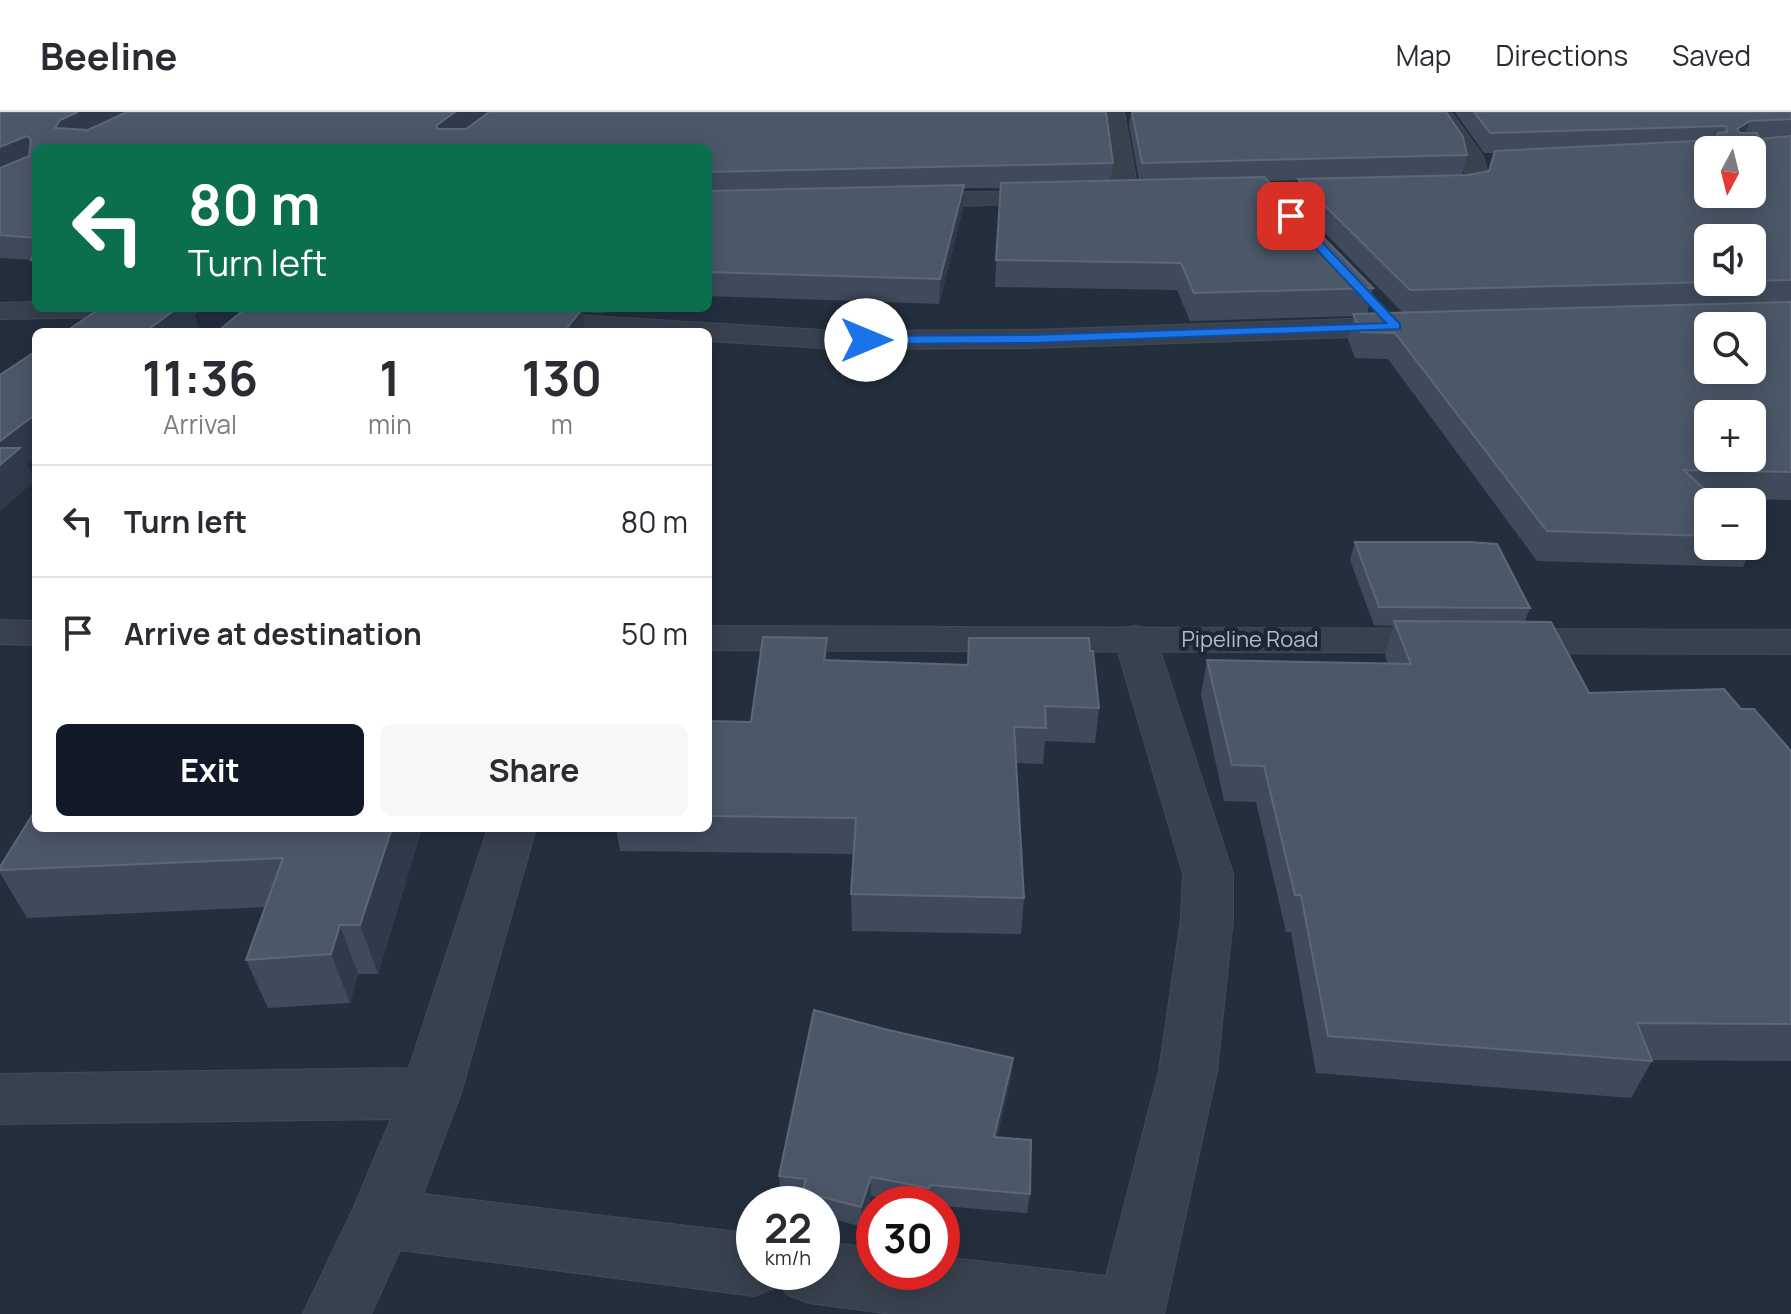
<!DOCTYPE html>
<html lang="en">
<head>
<meta charset="utf-8">
<style>
  :root { --surface:#fff; --page:#f7f7f7; --text:#2b2b33; --muted:#7c7c81; --line:#e1e1e2; --accent:#111827 }
  body { margin:0; font-family:Manrope,sans-serif; background:var(--page); color:var(--text); height:100vh; display:flex; flex-direction:column; font-size:30px; white-space:nowrap }
  * { box-sizing:border-box; margin:0 }
  p { font-size:26px; color:var(--muted) }
  .icon { flex:none; width:44px; height:44px; fill:none; stroke:currentColor; stroke-width:2; stroke-linecap:round; stroke-linejoin:round }
  .map { position:relative; flex:1; overflow:hidden }
  .panel { position:absolute; left:32px; top:216px; width:680px; height:504px; display:flex; flex-direction:column; background:var(--surface); border-radius:12px; box-shadow:0 4px 20px #0003 }
  .panel>* { flex:none }
  .hud { position:absolute; left:32px; top:32px; width:680px; height:168px; border-radius:12px; box-shadow:0 4px 20px #0003; background:#0b6e4f; color:#fff; overflow:hidden }
  .needle { width:52px; rotate:187deg }
  .tools { position:absolute; left:1694px; top:24px; display:grid; gap:16px }
  .tools a { display:grid; place-items:center; width:72px; height:72px; border-radius:12px; background:var(--surface); box-shadow:0 4px 20px #0003; font-size:40px }
  .speed { position:absolute; left:736px; top:1074px; display:flex; gap:16px; font-size:40px; font-weight:700; text-align:center }
  .speed>* { display:grid; place-content:center; width:104px; height:104px; border-radius:50%; background:var(--surface); box-shadow:0 4px 20px #0003; line-height:1 }
  .speed small { font-size:20px; font-weight:400 }
  .speed .limit { border:12px solid #d22; background:#fff; color:#111 }
  .pin { position:absolute; display:grid; place-items:center; width:68px; height:68px; color:#fff; margin:-34px; border-radius:16px; box-shadow:0 4px 12px #0006 }
  .me { position:absolute; width:88px; margin:-44px; rotate:90deg; stroke-linejoin:round; filter:drop-shadow(0 0 6px #0008) }
  .turn { display:flex; align-items:center; gap:28px; height:168px; padding:0 24px; font-size:36px }
  .turn .icon { width:104px; height:104px; stroke-width:2.5 }
  .turn b { display:block; font-size:56px; line-height:68px }
  .eta { display:flex; justify-content:space-evenly; align-items:center; height:136px; text-align:center }
  .eta b { font-size:48px; font-weight:700; line-height:56px }
  .action { display:flex; gap:16px; margin-top:auto; padding:16px 24px }
  .action a { flex:1; height:92px; border-radius:12px; background:var(--accent); color:#fff; font-size:32px; font-weight:700; line-height:92px; text-align:center }
  .action a+a { background:var(--page); color:var(--text) }
  ul { padding:0; list-style:none }
  li { display:flex; align-items:center; gap:24px; height:112px; padding:0 24px; border-top:2px solid var(--line) }
  li div { flex:1 }
  li b { display:block; font-size:30px }
  li em { font-style:normal }
  header { display:flex; align-items:center; gap:48px; box-sizing:border-box; height:112px; padding:0 40px; background:var(--surface); border-bottom:2px solid var(--line) }
  header strong { font-size:38px }
  nav { display:flex; gap:44px; margin-inline-start:auto; font-size:28px }
  .map>svg:first-child { display:block }
  .lines { fill:none; stroke-linecap:round; stroke-linejoin:round }
  .minor-casing { stroke:#414a57; stroke-width:2 }
  .tertiary-casing { stroke:#414a57; stroke-width:2 }
  .minor { fill:#38414e; fill-rule:evenodd }
  .tertiary { fill:#38414e; fill-rule:evenodd }
  .wall { fill:#3f4b5c; fill-rule:evenodd }
  .shaded-wall { fill:#2f3b4b }
  .building { fill:#4b5868; stroke:#5c6777; stroke-width:2; fill-rule:evenodd }
  .route { fill:#1a73e8; stroke:#114b97; stroke-width:2 }
  .labels { text-anchor:middle; dominant-baseline:central; stroke-width:8; stroke-linejoin:round; paint-order:stroke }
  .street-label { font-size:22px; fill:#b4bcc9; stroke:#1d2633 }
</style>
</head>
<body>
<header>
<strong>Beeline</strong>
<nav><a>Map</a><a>Directions</a><a>Saved</a></nav>
</header>
<div class="map">
<svg width="1791" height="1202" viewBox="0 0 1791 1202">
  <rect width="100%" height="100%" fill="#242f3e"/>
  <g class="lines">
    <defs>
      <path id="minor" d="M1104 0H1124L1139 84 1135 89H1119L1115 84Z
        M1431 0H1451L1483 44 1488 63 1483 77 1429 83 1421 81 1417 76 1421 71 1465 66 1466 63 1456 34Z
        M1356 72 1364 74 1368 79 1364 84 1221 89 1213 87 1209 82 1213 77 1221 75Z
        M1060 79 1068 81 1072 86 1068 91 905 95 897 93 893 88 897 83 905 81Z
        M36 190V196H198L194 202 184 204 0 207V191Z
        M525 200 838 219 1031 218 1409 205 1419 208 1423 214 1419 220 1409 223 1031 236 838 237 708 229V220H565L515 215 511 209 515 203Z
        M1135 514 1150 517 1156 526 1233 762V807L1217 959 1164 1202H891L809 1191 786 1182 780 1169 777 1175 754 1184 400 1138 371 1202H303L354 1095 391 1007 0 1012V962L409 956 488 716H536L461 981 423 1082 754 1122V1160H822V1130L874 1136V1160H942V1145L1106 1164 1159 959 1181 807 1183 762 1114 526 1120 517Z"/>
      <path id="tertiary" d="M0 508 36 509V533L0 532Z
        M708 514 1791 518V542L708 538Z"/>
    </defs>
    <use href="#minor" class="minor-casing"/>
    <use href="#tertiary" class="tertiary-casing"/>
    <use href="#minor" class="minor"/>
    <use href="#tertiary" class="tertiary"/>
  </g>
  <path class="wall" d="M0 0H486L463 17 1113 51 1111 68H1139L1129 13 1131 0H1445L1467 43 1462 64 1468 63 1489 59 1495 41H1484L1455 0H1791V388L1715 387 1708 390V434H1752V421L1756 425 1743 455 1537 449 1388 247 1355 246 1348 227 1353 204 1190 209 1177 178 995 175 1000 76H963V96L939 192 708 184V36H36V160L31 148 0 146ZM1298 68 1294 89 1403 201 1367 202 1373 176 1268 69ZM1752 126V170H1708Z
    M246 196H612L611 200 603 201 582 200 585 220Z
    M1355 430 1530 496 1525 509 1589 581 1741 597 1791 639V949L1651 948 1652 949 1631 986 1316 961 1291 820H1286L1256 690 1224 689 1201 583 1207 548 1388 552 1385 544 1393 514 1374 513 1350 448Z
    M1090 539 1099 596 1095 631 1045 629 1043 652 1016 651 1024 786 1021 822 852 819 851 782 853 742 620 739 616 716H708V609L751 610 828 548 968 553Z
    M422 716 378 862H358L350 891 268 896 246 848 265 795 27 806 0 761V755Z
    M1013 946 1011 966 997 1026 1030 1082 1027 1101 942 1094V1092H909L871 1084 862 1115 822 1104V1092H803L802 1086 781 1084 779 1064Z"/>
  <path class="shaded-wall" d="M78 0H132L68 28 55 16 60 8Z
    M455 0H486L441 34 437 17V13Z
    M1750 9 1743 29 1737 17Z
    M27 24 35 45 0 60V35Z
    M964 73 963 96 939 192 940 167Z
    M36 147V160L31 148Z
    M177 196H192L199 216 194 220H145Z
    M602 196H612L611 200 603 201Z
    M582 197 585 220H564Z
    M36 302V344L27 351 35 369 0 399V329Z
    M827 526 828 560 824 548Z
    M392 716H422L378 862 360 813Z
    M340 813 358 862 350 891 331 842Z
    M1013 946 1011 966 993 1045 994 1025Z
    M871 1065V1084L862 1115 861 1095Z"/>
  <path class="building" d="M0 0H78L60 8 55 16 88 18 127 0H455L437 13V17H466L489 0H1106L1113 51 708 60V36H36V126L0 123V56L29 44 31 27 27 24 0 35Z
    M1132 0H1446L1463 25 1467 43 1142 51Z
    M1474 0H1791V7L1750 9 1737 17 1740 21H1757L1760 27 1791 24V168L1752 169V126H1708V170H1712L1410 178 1298 67 1468 63 1489 59 1495 39 1716 28 1718 21 1727 20 1726 14 1490 21ZM1708 38H1752V82H1708Z
    M1264 65 1373 176 1194 181 1181 151 996 148 1001 71Z
    M964 73 940 167 708 160V79Z
    M36 138V147L31 148Z
    M1791 190V360L1684 358 1718 390H1708V424L1547 419 1395 221 1361 220 1353 202ZM1708 214H1752V258H1708ZM1708 302H1752V346H1708Z
    M101 196H177L145 220H65Z
    M246 196H568L582 197 564 220H217Z
    M36 239V302L0 329V263Z
    M0 336H20L0 353Z
    M1355 430H1469L1497 432 1530 496 1379 495Z
    M1394 509 1551 510 1589 581 1724 577 1741 597H1754L1791 639V912L1637 911 1652 949 1328 924 1301 783H1295L1264 654 1232 653 1207 548 1411 552Z
    M763 525 827 526 824 548 968 553 969 526H1089L1090 539H1093L1099 596 1045 594 1046 616 1014 615 1024 786 851 782 856 706 708 704V609L751 610Z
    M36 697V716H392L360 813H340L331 842 246 848 283 746 0 758V755Z
    M814 898 888 918 1013 946 994 1025 1031 1028 1030 1082 930 1073 929 1076 871 1065 861 1095 802 1080 806 1067 779 1064Z"/>
  <path class="route" d="M1287 102H1295L1400 212V217L1031 231 866 232 860 228 866 224 1031 223 1386 211 1287 106Z"/>
  <g class="labels">
    <g class="street-label">
      <text x="1250" y="527">Pipeline Road</text>
    </g>
  </g>
</svg>
<div class="tools">
<a><svg class="needle" viewBox="-14 -14 28 28"><path d="M0-13l5 13h-10z" fill="#e53935"/><path d="M0 13l5-13h-10z" fill="#7c7c81"/></svg></a>
<a><svg class="icon" aria-label="sound" viewBox="0 0 24 24"><path d="M4 9h4l5-4v14l-5-4H4zM17 9q2 3 0 6"/></svg></a>
<a><svg class="icon" aria-label="search" viewBox="0 0 24 24"><circle cx="10" cy="10" r="6"/><path d="M15 15l6 6"/></svg></a>
<a>+</a>
<a>−</a>
</div>
<div class="speed"><div>22<small>km/h</small></div><div class="limit">30</div></div>
<div class="pin" style="left:1291px;top:104px;background:#d93025"><svg class="icon" aria-label="arrive" viewBox="0 0 24 24"><path d="M6 21V4h12l-3 4 3 4H6"/></svg></div>
<svg class="me" style="left:866px;top:228px" viewBox="-20 -20 40 40"><circle r="19" fill="#fff"/><path d="M0-13L10 11 0 6-10 11z" fill="#1a73e8"/></svg>
<div class="hud">
<div class="turn"><svg class="icon" aria-label="left" viewBox="0 0 24 24"><path d="M17 20v-9H6M10 6l-5 5 5 5"/></svg><div><b>80 m</b>Turn left</div></div>
</div>
<section class="panel">
<div class="eta">
<div><b>11:36</b><p>Arrival</p></div>
<div><b>1</b><p>min</p></div>
<div><b>130</b><p>m</p></div>
</div>
<ul>
<li><svg class="icon" aria-label="left" viewBox="0 0 24 24"><path d="M17 20v-9H6M10 6l-5 5 5 5"/></svg><div><b>Turn left</b></div><em>80 m</em></li>
<li><svg class="icon" aria-label="arrive" viewBox="0 0 24 24"><path d="M6 21V4h12l-3 4 3 4H6"/></svg><div><b>Arrive at destination</b></div><em>50 m</em></li>
</ul>
<div class="action"><a>Exit</a><a>Share</a></div>
</section>
</div>
</body>
</html>
